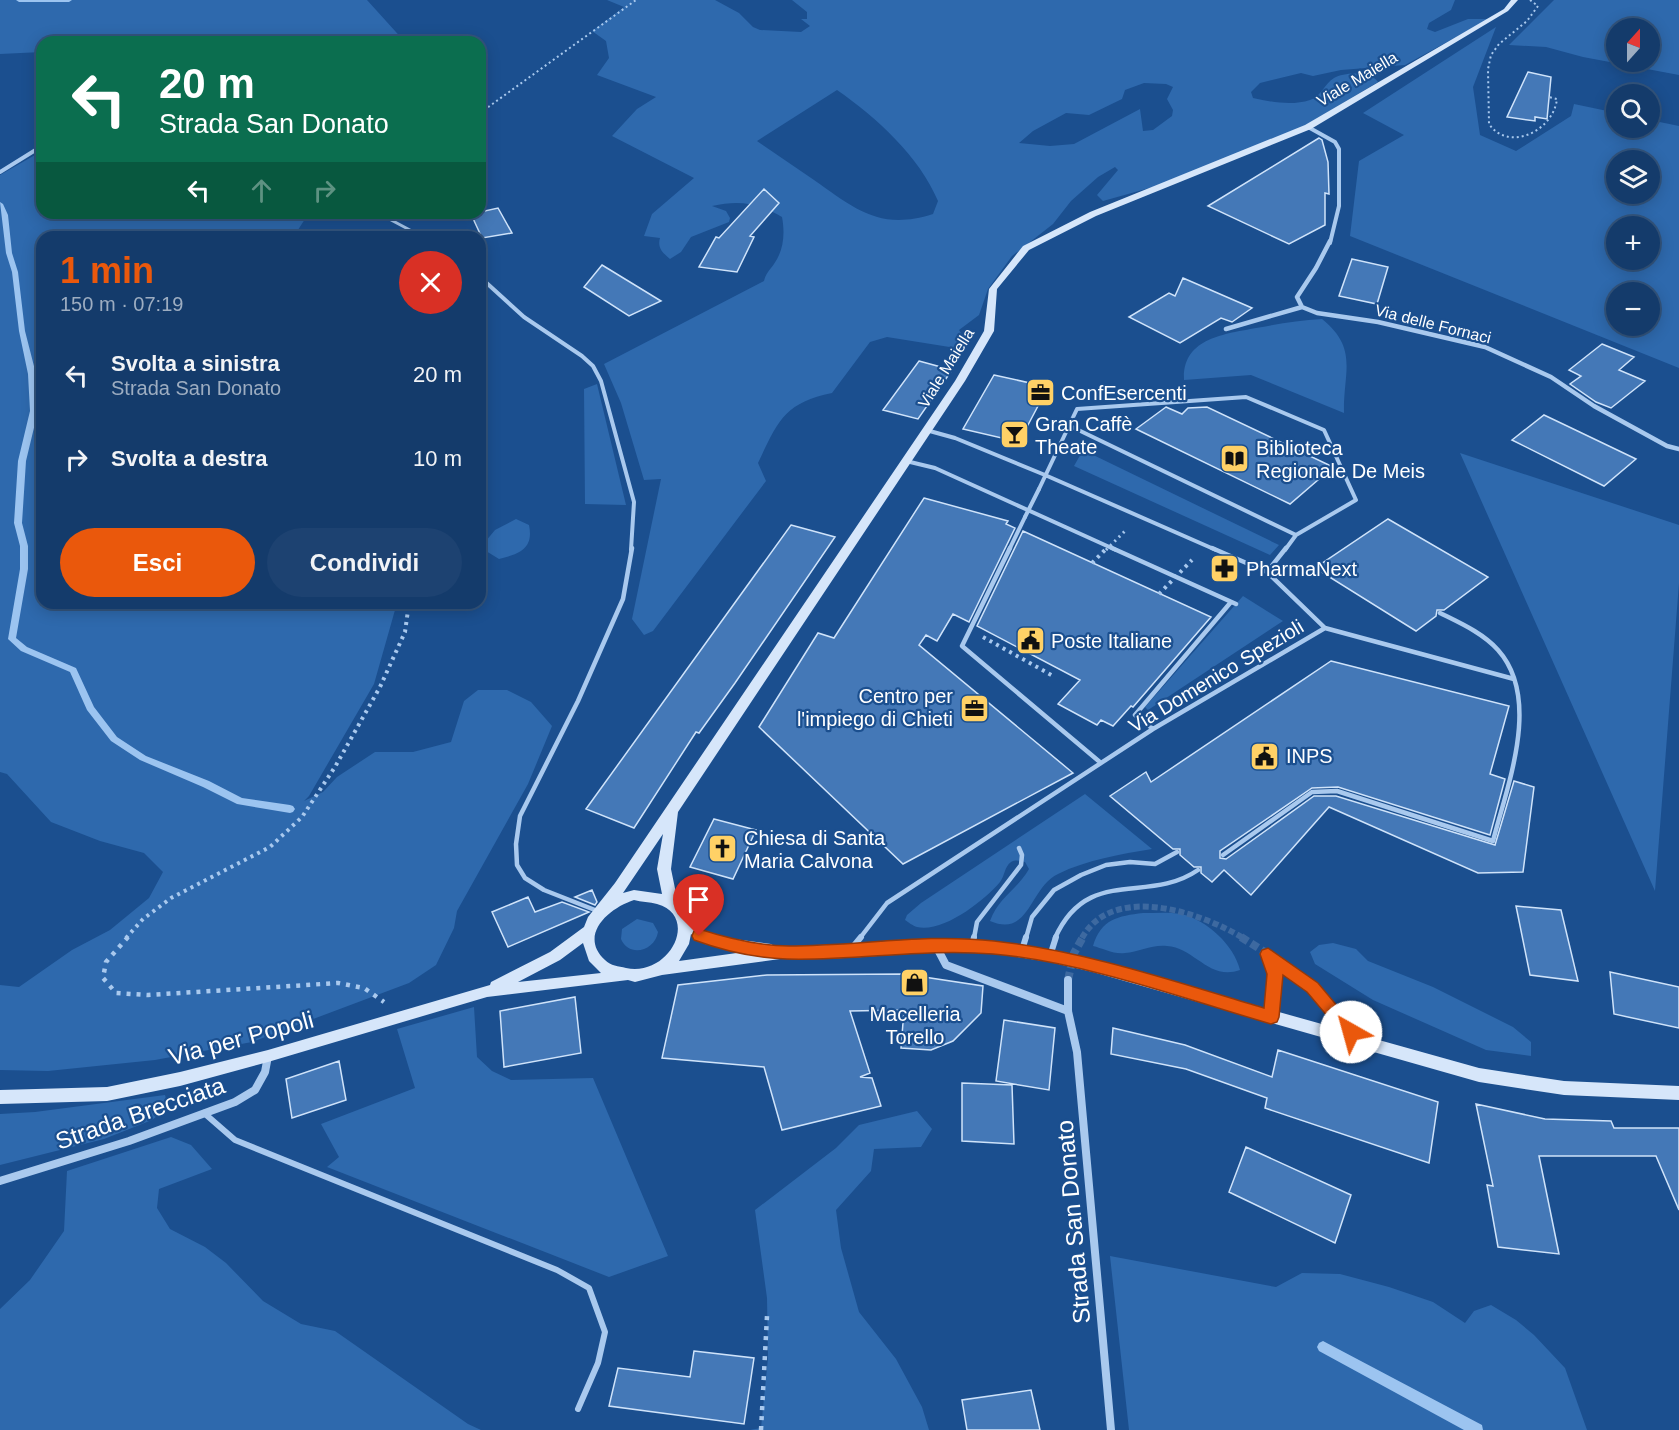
<!DOCTYPE html>
<html lang="it">
<head>
<meta charset="utf-8">
<style>
  :root { --surface:#143b6b; --page:#1d4271; --text:#f1f3f6; --muted:#9dadc1; --line:#33557e; --accent:#ea580c }
  body { margin:0; font-family:Arial,sans-serif; background:var(--page); color:var(--text); height:100vh; display:flex; flex-direction:column; font-size:22px; white-space:nowrap }
  * { box-sizing:border-box; margin:0 }
  p { font-size:20px; color:var(--muted) }
  .icon { flex:none; width:33px; height:33px; fill:none; stroke:currentColor; stroke-width:2; stroke-linecap:round; stroke-linejoin:round }
  .map { position:relative; flex:1; overflow:hidden }
  .panel { position:absolute; left:36px; top:231px; width:450px; height:378px; display:flex; flex-direction:column; background:var(--surface); border-radius:18px; box-shadow:0 3px 15px #0003,0 0 0 2px var(--line) }
  .panel>* { flex:none }
  .guide { position:absolute; left:36px; top:36px; width:450px; height:183px; border-radius:18px; box-shadow:0 3px 15px #0003,0 0 0 2px var(--line); background:#0b6e4f; color:#fff; overflow:hidden }
  .needle { width:39px; rotate:21deg }
  .tools { position:absolute; left:1606px; top:18px; display:grid; gap:12px }
  .tools a { display:grid; place-items:center; width:54px; height:54px; border-radius:50%; background:var(--surface); box-shadow:0 3px 15px #0003,0 0 0 2px var(--line); font-size:30px }
  .pin { position:absolute; display:grid; place-items:center; width:51px; height:51px; color:#fff; margin:-62px -26px; border-radius:50% 50% 50% 0; rotate:-45deg; box-shadow:0 0 6px #0007 }
  .pin .icon { rotate:45deg }
  .me { position:absolute; width:66px; margin:-33px; rotate:322deg; stroke-linejoin:round; filter:drop-shadow(0 0 4px #0008) }
  .turn { display:flex; align-items:center; gap:21px; height:126px; padding:0 24px; font-size:27px }
  .turn .icon { width:78px; height:78px; stroke-width:2.5 }
  .turn b { display:block; font-size:42px; line-height:51px }
  .lanes { display:flex; align-items:center; height:57px; padding:0 24px; background:#0003; justify-content:center; gap:30px; direction:ltr }
  .lanes .off { opacity:.35 }
  .round { display:grid; place-items:center; flex:none; width:63px; height:63px; border-radius:32px; background:var(--page) }
  .overview { display:flex; align-items:center; justify-content:space-between; height:102px; padding:0 24px }
  h1 { font-size:36px; font-weight:700; line-height:45px; color:var(--accent) }
  .action { display:flex; gap:12px; margin-top:auto; padding:12px 24px }
  .action a { flex:1; height:69px; border-radius:36px; background:var(--accent); color:#fff; font-size:24px; font-weight:700; line-height:69px; text-align:center }
  .action a+a { background:var(--page); color:var(--text) }
  ul { padding:0; list-style:none }
  li { display:flex; align-items:center; gap:18px; height:84px; padding:0 24px }
  li div { flex:1 }
  li b { display:block; font-size:22px }
  li em { font-style:normal }
  .map>svg:first-child { display:block }
  .green { fill:#2e69ad; fill-rule:evenodd }
  .lines { fill:none; stroke-linecap:round; stroke-linejoin:round }
  .stream { fill:#9cc4f0; fill-rule:evenodd }
  .building { fill:#4478b7; stroke:#cfe3fa; stroke-width:1.5 }
  .street-tunnel-far1 { stroke:#3d69a0; stroke-width:6; stroke-dasharray:6 3; stroke-linecap:butt }
  .street-tunnel { stroke:#3d69a0; stroke-width:8; stroke-dasharray:8 4; stroke-linecap:butt }
  .path-far2 { stroke:#a9c9ee; stroke-width:2; stroke-dasharray:2 3; stroke-linecap:butt }
  .path-far1 { stroke:#a9c9ee; stroke-width:4; stroke-dasharray:3 4.5; stroke-linecap:butt }
  .path { stroke:#a9c9ee; stroke-width:4.5; stroke-dasharray:4 6; stroke-linecap:butt }
  .lane-far3 { stroke:#a9c9ee; stroke-width:3 }
  .lane-far2 { stroke:#a9c9ee; stroke-width:4 }
  .lane-far1 { stroke:#a9c9ee; stroke-width:4.5 }
  .lane { stroke:#a9c9ee; stroke-width:6 }
  .street-far2 { stroke:#a9c9ee; stroke-width:4 }
  .street-far1 { stroke:#a9c9ee; stroke-width:4.5 }
  .street { stroke:#a9c9ee; stroke-width:8 }
  .secondary { fill:#d6e6fa; fill-rule:evenodd }
  .path-bridge-far1 { stroke:#a9c9ee; stroke-width:3; stroke-dasharray:2 4; stroke-linecap:butt }
  .path-bridge { stroke:#a9c9ee; stroke-width:4; stroke-dasharray:3 4.5; stroke-linecap:butt }
  .lane-bridge { stroke:#a9c9ee; stroke-width:4 }
  .route { fill:#ea580c; stroke:#983908; stroke-width:1.5 }
  .labels { text-anchor:middle; dominant-baseline:central; stroke-width:4.5; stroke-linejoin:round; paint-order:stroke }
  .far-street-label { font-size:16px; fill:#fff; stroke:#1b4f8f }
  .poi-label { font-size:20px; fill:#fff; stroke:#1b4f8f; text-anchor:start }
  .street-label { font-size:20px; fill:#fff; stroke:#1b4f8f }
  .near-street-label { font-size:24px; fill:#fff; stroke:#1b4f8f }
</style>
</head>
<body>
<div class="map">
<svg width="1679" height="1430" viewBox="0 0 1679 1430">
  <rect width="100%" height="100%" fill="#1b4f8f"/>
  <path class="green" d="M0 0H367L405 42H151L149 39 125 42H42V52L0 54Z
    M607 0H715L739 13 753 27 760 30 801 32 810 26 801 19H807V12L792 0H1455L1451 10 1429 23 1427 29 1435 32 1468 19H1489L1405 65 1341 70 1313 76 1301 73 1260 83 1251 92 1253 98C1271 102 1292 106 1310 100 1322 96 1324 84 1334 78 1345 72 1370 71 1378 82L1301 128 1153 187 1103 201 1097 195 1118 170 1115 167 1098 177 1071 201 1053 224 1012 256 988 289 979 315 959 330 969 346 962 349 887 337 870 342 832 393C784 403 778 421 758 463L766 481 653 631 644 635 632 619 661 479 644 480 621 403 604 364 764 281C766 273 769 271 774 264 784 250 785 233 782 217 757 203 740 200 712 206L726 211 730 218 729 222 691 237 681 252 670 259C663 253 657 248 660 238L644 236 652 214 694 178 612 136 637 109 656 97 597 75 609 58 606 41 592 31 624 7ZM1144 83 1166 84 1173 87 1167 99 1173 110 1172 116 1153 130 1143 131 1140 109 1074 144 1050 146 1019 143 1033 131 1066 113 1089 115 1122 99 1125 90ZM837 90C877 118 919 156 938 201L933 214C880 231 855 209 814 180 795 167 776 154 757 141Z
    M1554 0H1679V75L1583 57 1546 47 1509 45ZM1617 28H1650V62H1617Z
    M1496 27 1473 87 1480 135 1516 151 1571 116 1574 104 1617 113V128H1650V120L1679 126V368L1350 236 1359 161 1404 135 1363 113ZM1617 160H1650V194H1617ZM1617 226H1650V260H1617ZM1617 292H1650V326H1617Z
    M42 151V213H333L305 219 296 233 299 237H42V603H397L374 684 309 796 304 801 323 792 337 777 375 752H413L451 742 464 701 478 690H507L531 702 552 726 528 784 457 911 454 928 436 965 409 983 252 1042 155 1060 48 1071 0 1070V985L19 987 72 950 110 930 149 898 163 872 144 853 100 841 51 822 7 774 0 772V175Z
    M1322 319C1359 349 1343 372 1344 413L1251 375 1184 380C1182 338 1225 334 1256 328 1279 324 1299 320 1322 319Z
    M597 384 626 505 585 504 584 389Z
    M1083 450 1279 545 1270 555 1074 466Z
    M1460 453 1679 525V583L1655 891Z
    M516 519 529 525C534 549 519 554 499 559L486 551 485 542 495 530Z
    M1243 596 1283 621 1148 710 1145 707Z
    M1085 794 1152 849C1121 854 1086 860 1058 874 1029 888 1030 938 990 921 999 897 1016 891 1029 869L1025 862C1020 861 1016 859 1011 862 1004 867 1005 876 1000 882 984 901 943 933 917 927 913 926 908 922 905 920L907 915 921 903Z
    M1143 913C1156 913 1169 912 1181 914 1207 920 1234 945 1240 970 1209 981 1195 948 1167 946 1153 944 1139 952 1125 953 1115 955 1102 948 1093 946 1101 919 1118 916 1143 913Z
    M637 919 653 923 658 932C655 951 629 958 621 939L622 929Z
    M1333 943 1356 949 1368 961 1433 987 1513 1027 1531 1042V1056L1486 1050 1373 1000 1315 964 1310 952 1319 945Z
    M474 1007 477 1057 492 1071 511 1080 593 1078 668 1256 609 1277 327 1167 339 1157 321 1124 415 1088 397 1029Z
    M165 1095 167 1102 162 1112 152 1120 104 1139 0 1165V1114L35 1112Z
    M917 1111 932 1129 921 1147 874 1149 871 1171 836 1210 841 1248 859 1312 896 1359 922 1407 929 1430H750L761 1428 768 1358 767 1298 755 1210 836 1148 859 1125Z
    M171 1137 191 1145 212 1169 159 1189 157 1208 170 1229 205 1247 226 1263 263 1301 301 1324 335 1331 468 1424 481 1430H0V1309L30 1280 64 1231 67 1171Z
    M1110 1256 1276 1287 1302 1273 1340 1274 1389 1287 1433 1302 1465 1323 1474 1311 1491 1305 1516 1320 1534 1335 1565 1368 1587 1430H1129Z"/>
  <g class="lines">
    <path class="stream" d="M16 0H72L69 2H19Z
      M0 202 3 204 8 215 12 253 18 272 25 331 36 374 38 411 26 461 22 523 28 546V569L16 638 27 647 76 668 94 707 117 737 146 756 209 781 242 798 290 805 293 806 295 809 293 812 290 813 237 804 203 787 140 760 111 741 87 710 70 672 21 651 8 639 20 569V546L14 523 18 461 30 411 28 374 19 331 12 272 6 253Z
      M1323 1341 1482 1425 1483 1430H1464L1319 1351 1317 1347 1319 1343Z"/>
  </g>
  <path class="building" d="M1528 72 1551 77 1547 119 1535 117V121L1507 117Z
    M1319 138 1322 140 1328 162 1329 194 1325 193V225L1289 244 1208 206Z
    M764 189 779 203 750 236 754 237 737 272 699 267 716 237 719 238Z
    M498 208 512 233 482 238 471 214Z
    M1352 259 1388 267 1377 304 1339 296Z
    M602 265 661 301 629 316 584 287Z
    M1183 278 1252 308 1232 322 1221 318 1180 343 1129 317 1169 293 1175 296Z
    M1602 344 1634 357 1619 370 1645 381 1611 408 1596 402 1570 384 1581 376 1569 370Z
    M919 361 952 370 918 419 883 410Z
    M994 375 1048 387 1019 442 963 429Z
    M1166 407 1182 414 1188 408 1207 407 1333 467 1290 504 1136 429Z
    M1544 415 1565 425 1636 459 1604 486 1512 440Z
    M924 498 1008 521 1006 524 1015 528 969 622 953 614 937 641 926 635 919 645 1073 773 903 864 759 727 818 633 834 638Z
    M1388 519 1488 577 1444 610H1437L1436 616 1416 631 1315 568Z
    M791 525 835 537 735 683 699 733 696 732 634 828 586 809Z
    M1023 531 1211 617 1133 707 1131 706 1113 726 1101 720 1097 725 1058 704 1080 680 977 626Z
    M1331 661 1509 706 1490 774 1505 779 1490 835 1338 787 1312 788 1220 851V858L1226 859 1314 796H1336L1495 845 1514 781 1534 787 1523 872 1478 873 1329 807 1251 895 1224 870 1212 882 1201 873V867H1194L1180 855V849H1173L1110 796 1146 772 1151 782Z
    M714 819 756 830 733 879 690 867Z
    M592 890 597 902 595 905 575 897Z
    M528 897 535 912 562 902 589 912 508 947 492 912Z
    M1516 906 1561 910 1578 981 1530 975Z
    M1610 972 1679 987V1028L1614 1014Z
    M904 974 983 986 981 1013 953 1041 931 1050 901 1048 904 1010 850 1011 870 1073 860 1077 872 1078 881 1106 782 1130 764 1067 662 1058 678 985 767 975Z
    M575 997 581 1053 504 1067 500 1011Z
    M1004 1020 1055 1028 1049 1090 996 1081Z
    M1113 1028 1185 1045 1272 1077 1278 1050 1438 1102 1429 1163 1265 1108 1267 1098 1186 1069 1111 1054Z
    M339 1061 346 1100 292 1118 286 1079Z
    M962 1083 1012 1085 1014 1144 962 1141Z
    M1476 1104 1545 1119 1611 1121 1614 1128H1679V1210L1656 1156H1539L1559 1254 1498 1247 1487 1185 1493 1186Z
    M1246 1147 1351 1195 1335 1243 1229 1192Z
    M694 1351 754 1358 744 1424 609 1406 618 1368 690 1377Z
    M1031 1390 1040 1430H967L962 1400Z"/>
  <g class="lines">
    <path class="street-tunnel-far1" d="M1082 938C1113 882 1202 913 1243 938"/>
    <path class="street-tunnel" d="M1241 937 1268 954
      M1068 980 1074 953 1083 937"/>
    <path class="path-far2" d="M1530 0 1538 6 1527 21 1499 44 1491 55 1488 69 1489 124C1508 152 1553 132 1557 99L1549 97
      M480 113 636 0"/>
    <path class="path-far1" d="M983 637 1055 677
      M126 938 143 919 171 898 270 847 302 817 335 767 380 687 405 632 409 603"/>
    <path class="path" d="M128 937 106 962 103 978 116 993 148 995 338 983 364 988 384 1002
      M761 1430 767 1316"/>
    <path class="lane-far3" d="M378 213 423 237"/>
    <path class="lane-far2" d="M480 277 524 317 582 356 593 366 601 381 634 502 631 550
      M1068 425 1296 535
      M926 430 955 438 1045 475 1216 550
      M906 461 935 468 1116 550
      M1039 489 1077 409 1246 397 1324 430 1356 500 1296 535 1285 550
      M1009 550 1025 517"/>
    <path class="lane-far1" d="M1010 548 962 646 1101 763
      M1112 548 1236 604
      M1267 572 1286 548
      M1325 628 1514 679
      M1153 729 1135 715 1231 602
      M1223 855 1312 792 1337 791 1493 841C1507 786 1542 699 1498 650 1483 633 1460 623 1440 613
      M600 912 544 890 525 878 517 865 516 844 520 816 578 701 623 599 632 548
      M860 938 887 903 1153 729 1325 628 1267 572 1212 548
      M974 938 977 922 1021 865 1022 855 1019 848
      M1026 938 1032 917 1054 890 1081 875 1106 865 1130 862 1155 864 1177 852
      M1055 938C1088 865 1147 905 1198 870"/>
    <path class="lane" d="M972 946 974 937
      M852 948 861 937
      M1022 950 1026 937
      M1050 956 1056 937
      M204 1113 235 1140 557 1270 589 1288 605 1332 598 1363 578 1409"/>
    <path class="street-far2" d="M1308 127 1335 142 1339 149V206L1330 243
      M0 172 42 146"/>
    <path class="street-far1" d="M1330 241 1316 268 1297 297 1302 307 1317 313 1378 322 1485 347 1551 377 1594 406 1667 446 1679 449
      M1226 329 1302 307"/>
    <path class="street" d="M936 946 946 965 1068 1011
      M1268 954 1314 992 1354 1037
      M1268 955 1275 985 1271 1016
      M1068 980V1011L1077 1052 1111 1430
      M0 1181 129 1141 235 1102 255 1090 265 1072 268 1056"/>
    <path class="secondary" d="M1511 0H1518L1508 11 1311 129 1096 216 1029 250 997 289 994 331 965 381 678 812 671 869 678 903 683 907 688 918 709 934 726 938 771 944 777 948 936 939 993 941 1050 950 1093 960 1479 1068 1564 1081 1679 1086V1100L1564 1095 1479 1082 1093 972 1050 962 993 953 936 951 787 958 662 975 635 982 628 980 487 997 268 1062 180 1086 107 1101 0 1104V1090L107 1087 180 1072 268 1050 490 985 491 982 550 952 584 927 588 917 615 883 955 381 984 331 989 289 1023 246 1090 212 1305 125 1504 9ZM663 834 657 869 662 894 634 890 623 893ZM634 900C641 902 650 902 657 904 700 916 670 977 626 968 618 966 611 966 605 960 578 935 609 908 634 900ZM691 934 705 944 744 952 679 961 689 944ZM583 943 589 961 601 973 518 982 560 960Z"/>
    <path class="path-bridge-far1" d="M1106 550 1126 530"/>
    <path class="path-bridge" d="M1092 563 1107 548
      M1159 594 1192 560"/>
    <path class="lane-bridge" d="M1025 517 1039 489"/>
  </g>
  <path class="route" d="M699 929C727 938 759 946 789 946 857 946 926 933 994 941 1086 951 1176 982 1264 1008L1267 974 1260 954 1262 950 1268 948 1318 983 1359 1032 1357 1037 1351 1039 1345 1037 1307 992 1283 975 1279 1017 1277 1022 1271 1024C1182 998 1084 962 993 954 924 948 856 961 787 959 756 958 724 951 694 940L692 936 694 931Z"/>
  <defs>
    <symbol id="office-square" viewBox="-11 -11 22 22"><rect x="-9" y="-9" width="18" height="18" rx="4" fill="#ffd166" stroke="#1b4f8f"/><path d="M-6-3h4V-5.5h4V-3h4V5H-6ZM-1-4.5V-3h2v-1.5ZM-6 0V1H6V0Z" fill="#111"/></symbol>
    <symbol id="bar-square" viewBox="-11 -11 22 22"><rect x="-9" y="-9" width="18" height="18" rx="4" fill="#ffd166" stroke="#1b4f8f"/><path d="M-6-5H6L.8 .8V4.5H3.5V6h-7V4.5H-.8V.8Z" fill="#111"/></symbol>
    <symbol id="library-square" viewBox="-11 -11 22 22"><rect x="-9" y="-9" width="18" height="18" rx="4" fill="#ffd166" stroke="#1b4f8f"/><path d="M-6-4Q-3-5.5-.7-3.5V5Q-3 3-6 4ZM6-4Q3-5.5 .7-3.5V5Q3 3 6 4Z" fill="#111"/></symbol>
    <symbol id="pharmacy-square" viewBox="-11 -11 22 22"><rect x="-9" y="-9" width="18" height="18" rx="4" fill="#ffd166" stroke="#1b4f8f"/><path d="M-2-6h4v4h4v4h-4v4h-4v-4h-4v-4h4Z" fill="#111"/></symbol>
    <symbol id="civic-square" viewBox="-11 -11 22 22"><rect x="-9" y="-9" width="18" height="18" rx="4" fill="#ffd166" stroke="#1b4f8f"/><path d="M-.6-6.5H3V-4.5H.6V-3L4-1V1h2V6H-6V1h2V-1L-.6-3ZM-1.2 2.5V6h2.4V2.5Z" fill="#111"/></symbol>
    <symbol id="church-square" viewBox="-11 -11 22 22"><rect x="-9" y="-9" width="18" height="18" rx="4" fill="#ffd166" stroke="#1b4f8f"/><path d="M-1.2-6h2.4v3.5h3.3v2.4h-3.3V6h-2.4V-.1h-3.3v-2.4h3.3Z" fill="#111"/></symbol>
    <symbol id="shop-square" viewBox="-11 -11 22 22"><rect x="-9" y="-9" width="18" height="18" rx="4" fill="#ffd166" stroke="#1b4f8f"/><path d="M-5-2.5h2.3a2.7 3.5 0 0 1 5.4 0H5L5.5 6h-11ZM-1.5-2.5h3a1.5 2.3 0 0 0-3 0Z" fill="#111"/></symbol>
  </defs>
  <g fill-rule="evenodd">
    <use href="#office-square" x="1024" y="376" width="33" height="33"/>
    <use href="#bar-square" x="998" y="418" width="33" height="33"/>
    <use href="#library-square" x="1218" y="442" width="33" height="33"/>
    <use href="#pharmacy-square" x="1208" y="552" width="33" height="33"/>
    <use href="#civic-square" x="1014" y="624" width="33" height="33"/>
    <use href="#office-square" x="958" y="692" width="33" height="33"/>
    <use href="#civic-square" x="1248" y="740" width="33" height="33"/>
    <use href="#church-square" x="706" y="832" width="33" height="33"/>
    <use href="#shop-square" x="898" y="966" width="33" height="33"/>
  </g>
  <g class="labels">
    <g class="far-street-label">
      <text transform="translate(1357 79) rotate(-31)">Viale Maiella</text>
      <text transform="translate(1433 324) rotate(14)">Via delle Fornaci</text>
      <text transform="translate(946 368) rotate(-58)">Viale Maiella</text>
    </g>
    <g class="poi-label">
      <text x="1061" y="393">ConfEsercenti</text>
      <text x="1035" y="424">Gran Caffè<tspan x="1035" dy="23">Theate</tspan></text>
      <text x="1256" y="448">Biblioteca<tspan x="1256" dy="23">Regionale De Meis</tspan></text>
      <text x="1246" y="569">PharmaNext</text>
      <text x="1051" y="641">Poste Italiane</text>
      <text x="953" y="696" text-anchor="end">Centro per<tspan x="953" dy="23">l'impiego di Chieti</tspan></text>
      <text x="1286" y="756">INPS</text>
      <text x="744" y="838">Chiesa di Santa<tspan x="744" dy="23">Maria Calvona</tspan></text>
      <text x="915" y="1014" text-anchor="middle">Macelleria<tspan x="915" dy="23">Torello</tspan></text>
    </g>
    <g class="street-label">
      <text transform="translate(1216 676) rotate(-31)">Via Domenico Spezioli</text>
    </g>
    <g class="near-street-label">
      <text transform="translate(241 1038) rotate(-15)">Via per Popoli</text>
      <text transform="translate(140 1113) rotate(-19)">Strada Brecciata</text>
      <text transform="translate(1073 1222) rotate(-95)">Strada San Donato</text>
    </g>
  </g>
</svg>
<div class="tools">
<a><svg class="needle" viewBox="-14 -14 28 28"><path d="M0-13l5 13h-10z" fill="#e53935"/><path d="M0 13l5-13h-10z" fill="#9dadc1"/></svg></a>
<a><svg class="icon" aria-label="search" viewBox="0 0 24 24"><circle cx="10" cy="10" r="6"/><path d="M15 15l6 6"/></svg></a>
<a><svg class="icon" aria-label="layers" viewBox="0 0 24 24"><path d="M12 4l9 5-9 5-9-5zM3 14l9 5 9-5"/></svg></a>
<a>+</a>
<a>−</a>
</div>
<div class="pin" style="left:699px;top:936px;background:#d93025"><svg class="icon" aria-label="arrive" viewBox="0 0 24 24"><path d="M6 21V4h12l-3 4 3 4H6"/></svg></div>
<svg class="me" style="left:1351px;top:1032px" viewBox="-20 -20 40 40"><circle r="19" fill="#fff"/><path d="M0-13L10 11 0 6-10 11z" fill="#ea580c"/></svg>
<div class="guide">
<div class="turn"><svg class="icon" aria-label="left" viewBox="0 0 24 24"><path d="M17 20v-9H6M10 6l-5 5 5 5"/></svg><div><b>20 m</b>Strada San Donato</div></div>
<div class="lanes"><svg class="icon" aria-label="left" viewBox="0 0 24 24"><path d="M17 20v-9H6M10 6l-5 5 5 5"/></svg><svg class="icon off" aria-label="ahead" viewBox="0 0 24 24"><path d="M12 20V5M6 11l6-6 6 6"/></svg><svg class="icon off" aria-label="right" viewBox="0 0 24 24"><path d="M7 20v-9h11M14 6l5 5-5 5"/></svg></div>
</div>
<section class="panel">
<div class="overview"><div><h1>1 min</h1><p>150 m · 07:19</p></div><a class="round" style="background:#d93025;color:#fff"><svg class="icon" aria-label="close" viewBox="0 0 24 24"><path d="M6 6l12 12M18 6L6 18"/></svg></a></div>
<ul>
<li><svg class="icon" aria-label="left" viewBox="0 0 24 24"><path d="M17 20v-9H6M10 6l-5 5 5 5"/></svg><div><b>Svolta a sinistra</b><p>Strada San Donato</p></div><em>20 m</em></li>
<li><svg class="icon" aria-label="right" viewBox="0 0 24 24"><path d="M7 20v-9h11M14 6l5 5-5 5"/></svg><div><b>Svolta a destra</b></div><em>10 m</em></li>
</ul>
<div class="action"><a>Esci</a><a>Condividi</a></div>
</section>
</div>
</body>
</html>
